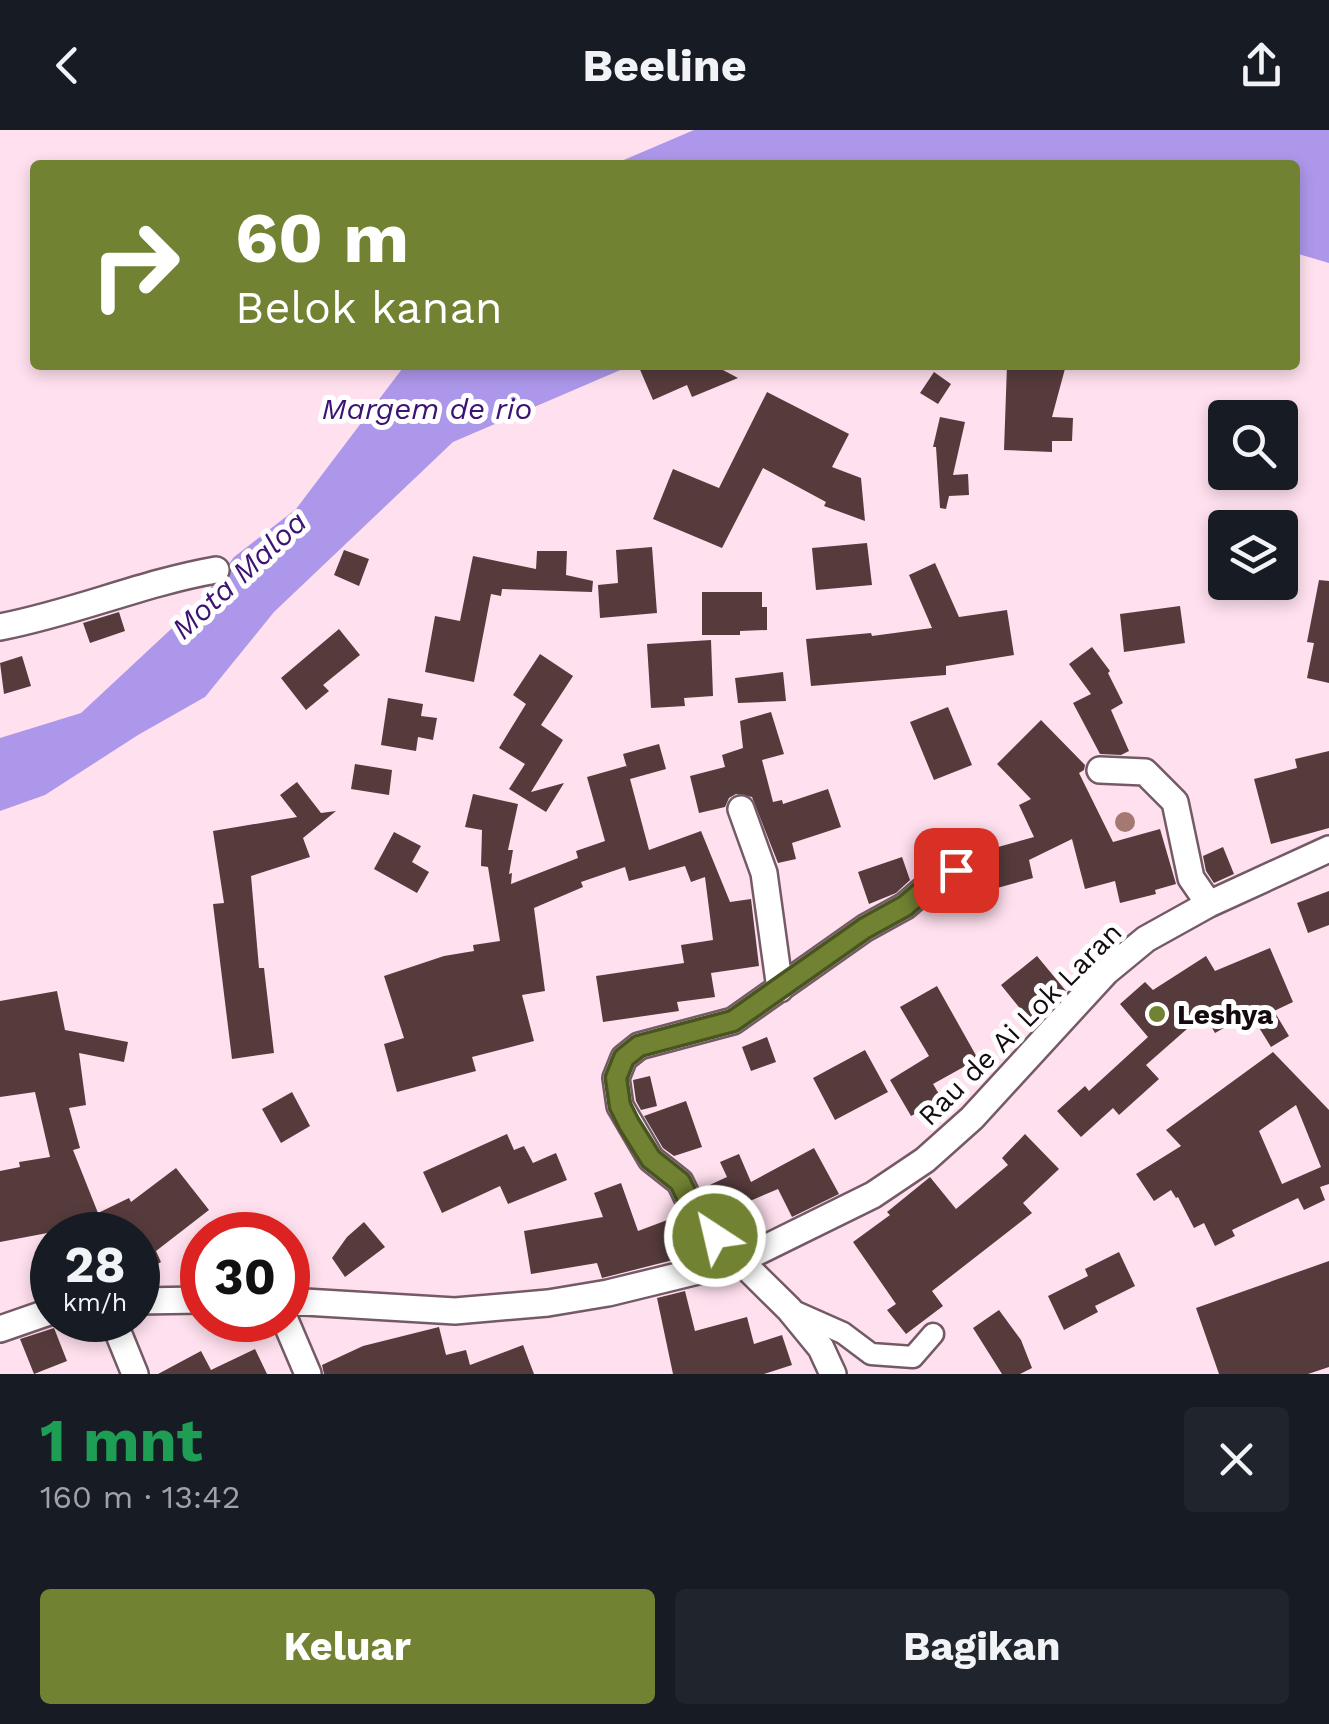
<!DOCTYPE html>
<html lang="id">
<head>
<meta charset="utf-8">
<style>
  :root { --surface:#171b24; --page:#20242c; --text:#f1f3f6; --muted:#9ea1a6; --accent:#718232 }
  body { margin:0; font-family:"Work Sans",sans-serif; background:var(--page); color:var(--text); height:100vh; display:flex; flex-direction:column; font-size:38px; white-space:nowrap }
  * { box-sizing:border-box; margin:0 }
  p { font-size:32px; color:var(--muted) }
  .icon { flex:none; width:55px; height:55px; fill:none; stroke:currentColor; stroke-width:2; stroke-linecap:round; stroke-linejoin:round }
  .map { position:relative; height:1244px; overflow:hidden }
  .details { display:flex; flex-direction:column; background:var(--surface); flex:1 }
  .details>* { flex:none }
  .guide { position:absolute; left:30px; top:30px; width:1270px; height:210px; border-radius:10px; box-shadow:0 5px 15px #0003; background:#718232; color:#fff; overflow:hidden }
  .tools { position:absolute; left:1208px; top:270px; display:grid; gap:20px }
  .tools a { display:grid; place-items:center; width:90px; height:90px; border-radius:10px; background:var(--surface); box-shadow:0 5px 15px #0003; font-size:50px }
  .speed { position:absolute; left:30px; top:1082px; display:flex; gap:20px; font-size:50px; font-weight:700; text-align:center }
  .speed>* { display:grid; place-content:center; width:130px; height:130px; border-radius:50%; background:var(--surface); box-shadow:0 5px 15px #0003; line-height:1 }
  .speed small { font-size:25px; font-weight:400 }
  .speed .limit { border:15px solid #d22; background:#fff; color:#111 }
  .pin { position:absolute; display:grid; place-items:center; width:85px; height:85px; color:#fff; margin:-42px; border-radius:20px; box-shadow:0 5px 15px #0006 }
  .me { position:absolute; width:110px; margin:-55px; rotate:325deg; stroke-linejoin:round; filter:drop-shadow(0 0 8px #0008) }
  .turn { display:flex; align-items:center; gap:35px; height:210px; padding:0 40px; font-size:45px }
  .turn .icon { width:130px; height:130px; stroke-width:2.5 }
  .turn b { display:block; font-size:70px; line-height:85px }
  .round { display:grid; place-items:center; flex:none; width:105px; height:105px; border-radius:10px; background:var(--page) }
  .headline { display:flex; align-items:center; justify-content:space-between; height:170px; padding:0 40px }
  h1 { font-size:60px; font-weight:700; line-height:75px; color:#1e9e55 }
  .cta { display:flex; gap:20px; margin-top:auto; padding:20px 40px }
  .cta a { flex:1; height:115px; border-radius:10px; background:var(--accent); color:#fff; font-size:40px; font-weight:700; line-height:115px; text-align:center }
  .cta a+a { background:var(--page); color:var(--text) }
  header { display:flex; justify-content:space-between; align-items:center; height:130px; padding:0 40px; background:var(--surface); font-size:45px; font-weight:700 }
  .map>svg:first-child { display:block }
  .water { fill:#ad97ea }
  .building { fill:#563b3c; fill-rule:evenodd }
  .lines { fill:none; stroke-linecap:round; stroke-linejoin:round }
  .pedestrian-casing { stroke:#745a66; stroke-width:25 }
  .minor-casing { stroke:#745a66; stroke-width:30 }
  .pedestrian { stroke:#fff; stroke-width:20 }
  .minor { stroke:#fff; stroke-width:25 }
  .tree { fill:#a57871 }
  .route-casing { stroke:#495420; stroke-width:25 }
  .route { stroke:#718232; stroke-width:18 }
  .poi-dot { fill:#718232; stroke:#fff; stroke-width:4 }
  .labels { text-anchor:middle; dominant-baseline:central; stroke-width:10; stroke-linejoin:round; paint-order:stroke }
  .poi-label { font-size:28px; font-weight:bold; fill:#140a0f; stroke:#fff; text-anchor:start }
  .street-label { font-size:28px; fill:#140a0f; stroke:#fff }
  .water-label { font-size:30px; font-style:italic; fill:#3c1273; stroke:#fff }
</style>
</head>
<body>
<header><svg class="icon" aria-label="back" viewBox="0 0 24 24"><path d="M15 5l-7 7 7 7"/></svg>Beeline<svg class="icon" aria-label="share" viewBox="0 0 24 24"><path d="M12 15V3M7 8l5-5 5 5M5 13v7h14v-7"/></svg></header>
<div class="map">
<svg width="1329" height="1244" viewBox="0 0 1329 1244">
  <rect width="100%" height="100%" fill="#ffe0ee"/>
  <path class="water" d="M694 0H1329V133L1295 123V35H612Z
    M405 235H632L453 312 274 482 205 567 138 605 45 665 0 681V608L81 583 199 473 234 427 296 379Z"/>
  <path class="building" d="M638 235H735L723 240 738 248 692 267 687 255 653 270Z
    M1007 235H1066L1052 287 1073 288 1072 311H1052V322L1004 320Z
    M934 242 951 254 938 274 920 263Z
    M767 262 849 304 832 337 861 348 865 391 824 376 826 372 763 338 722 418 653 389 673 339 719 358Z
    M940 287 965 292 953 345 968 344 969 365 949 366 946 379 940 378 936 317H933Z
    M867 413 872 455 816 460 812 418Z
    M652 417 657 483 600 488 598 455 618 453 616 420Z
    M344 420 369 429 359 456 334 445Z
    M537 421H567L566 445 593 451 592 462 502 459 501 466 491 464 474 552 425 542 435 486 460 491 473 426 536 439Z
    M935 433 959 487 1007 480 1014 525 946 536V545L811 556 806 509 871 503 872 506 932 498 909 445Z
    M1319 450 1329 451V553L1307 548 1314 513 1307 512Z
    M702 462H762V477H767V500L740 501V505H702Z
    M1180 476 1185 513 1124 522 1120 484Z
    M119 482 125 501 90 513 83 493Z
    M339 499 360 525 323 555 329 561 306 580 281 548Z
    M711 510 713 566 684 568 685 576 651 578 647 514Z
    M1092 517 1110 541 1108 543 1123 573 1111 580 1129 621 1121 625 1100 624 1073 573 1091 564 1069 534Z
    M540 524 573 546 541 595 563 610 531 662 564 653 546 682 509 659 525 634 499 618 526 574 513 565Z
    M22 526 31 556 4 564 0 533Z
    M783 542 786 571 738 573 735 548Z
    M388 568 423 574 421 586 437 588 433 610 418 607 416 621 381 615Z
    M948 577 972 635 934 650 910 592Z
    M771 582 784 624 762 630 773 672 782 670 783 674 828 659 841 697 792 713 796 729 778 733 752 667 736 664 729 668 725 677 699 683 690 646 725 637 722 625 743 618 740 591Z
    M1041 590 1085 635 1084 640 1079 643 1113 712 1160 699 1176 754 1155 760 1156 764 1120 773 1115 751 1085 759 1072 709 1029 730 1033 748 990 760 980 722 1034 707 1019 675 1031 669 997 634Z
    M659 614 666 639 630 649 649 720 701 701 730 772 751 769 759 836 711 843 715 867 677 872 679 881 603 892 596 846 684 833 681 815 713 810 705 747 691 752 685 736 629 751 625 737 581 752 583 757 534 778 545 861 522 865 534 911 472 927 476 941 397 962 384 914 404 908 384 846 444 826 474 821 473 815 500 811 488 737 481 736 482 700 465 697 473 664 518 674 508 720H513L509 744 512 743 511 754 578 728 576 721 605 711 587 647 626 636 627 638 623 624Z
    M1329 621V698L1271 714 1254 649 1297 638 1295 629Z
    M355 634 392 640 389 665 351 659Z
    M297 652 321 683 336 681 303 708 310 727 251 746 259 838H264L274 923 232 929 213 774 224 773 213 701 297 687 280 665Z
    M394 702 421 716 412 732 429 742 417 763 374 739Z
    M1223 717 1234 744 1214 753 1206 741 1203 726Z
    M902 727 910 750 896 763 869 774 858 742Z
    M1329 761V795L1308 803 1297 773Z
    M1270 818 1293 872 1274 881 1289 906 1271 917 1250 883 1215 903 1204 884 1146 935 1159 949 1119 985 1113 978 1081 1007 1057 981 1085 956 1089 961 1148 907 1120 874 1145 852 1153 860 1206 826 1215 841Z
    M1037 826 1066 861 1030 891 1001 855Z
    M937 856 978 929 933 954 942 969 911 986 890 950 929 926 900 877Z
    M57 861 65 900 128 912 124 932 79 923 86 975 69 978 80 1018 73 1020 98 1083 129 1068 131 1072 176 1038 209 1080 156 1121 161 1132 138 1144V1105H55L58 1101 0 1112V1041L20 1037 19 1032 50 1027 35 962 0 967V871Z
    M767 907 776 932 751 941 742 917Z
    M865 920 888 962 835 990 813 948Z
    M1273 922 1329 980V1054L1320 1057 1325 1070 1304 1080 1298 1068 1232 1100 1235 1106 1215 1116 1204 1093 1194 1098 1178 1067 1176 1068 1171 1060 1154 1071 1136 1044 1181 1016 1166 1000ZM1296 975 1321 1037 1282 1054 1259 1001Z
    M650 946 657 976 641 980 636 971 633 950Z
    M292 962 310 996 281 1013 262 979Z
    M686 971 702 1017 674 1026 663 1018 644 986Z
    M507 1004 514 1020 524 1016 533 1033 556 1023 567 1050 508 1074 500 1056 442 1083 423 1042Z
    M1025 1004 1059 1039 1023 1073 1032 1083 932 1161 943 1176 906 1204 887 1180 896 1174 853 1112 890 1085 887 1082 930 1047 956 1079 1008 1035 1002 1028Z
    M814 1018 839 1064 792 1087 778 1059 738 1076 734 1067 713 1077 701 1059 727 1047 720 1032 739 1024 751 1052Z
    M621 1053 638 1101 678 1086 694 1116 676 1123 677 1129 602 1148 597 1133 531 1144 524 1101 603 1087 594 1063Z
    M364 1092 385 1117 345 1147 332 1128 347 1107Z
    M1119 1122 1135 1156 1095 1176 1098 1182 1064 1200 1048 1166 1088 1146 1085 1139Z
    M1329 1131V1237L1308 1244H1219L1196 1178Z
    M685 1161 695 1201 747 1187 754 1214 782 1205 792 1235 764 1244H673L657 1168Z
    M999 1180 1021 1210 1032 1238 1020 1244H1002L973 1198Z
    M439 1197 446 1225 466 1220 470 1235 523 1215 534 1244H324L322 1235 363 1216Z
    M54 1198 67 1231 34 1244 20 1209Z
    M255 1219 267 1244H158L201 1221 211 1240Z"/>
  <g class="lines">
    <defs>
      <path id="pedestrian" d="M791 1180 843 1203 871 1224 913 1227 933 1204"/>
      <path id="minor" d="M0 497C74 483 142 453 216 440
        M1100 640 1145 642 1175 672 1191 748 1209 774
        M741 679 764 743 780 859
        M138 1171 202 1170
        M288 1171 455 1181 548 1173 608 1163 739 1131 873 1065 925 1030 972 988 1106 842 1146 809 1209 774 1329 719
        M113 1190 135 1244
        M285 1190 308 1244
        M0 1199 52 1181
        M833 1244 821 1218 789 1179 715 1106 692 1077 680 1052 651 1029 620 976 616 948 624 928 639 916 733 891 865 798 905 776 933 752 956 740"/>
    </defs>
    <use href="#pedestrian" class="pedestrian-casing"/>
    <use href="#minor" class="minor-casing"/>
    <use href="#pedestrian" class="pedestrian"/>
    <use href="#minor" class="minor"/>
  </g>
  <circle class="tree" cx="1125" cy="692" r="10"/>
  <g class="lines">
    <defs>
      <path id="route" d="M715 1106 692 1077 680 1052 651 1029 629 994 620 976 616 948 624 928 639 916 733 891 865 798 905 776 933 752 956 740"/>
    </defs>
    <use href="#route" class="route-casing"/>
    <use href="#route" class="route"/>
  </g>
  <circle class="poi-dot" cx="1157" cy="884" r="10"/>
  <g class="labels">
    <g class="poi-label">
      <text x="1177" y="884">Leshya</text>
    </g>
    <g class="street-label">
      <text transform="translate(1020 894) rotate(-45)">Rau de Ai Lok Laran</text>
    </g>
    <g class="water-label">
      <text x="427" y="278">Margem de rio</text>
      <text transform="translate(239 445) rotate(-43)">Mota Maloa</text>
    </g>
  </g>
</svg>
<div class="tools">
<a><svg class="icon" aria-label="search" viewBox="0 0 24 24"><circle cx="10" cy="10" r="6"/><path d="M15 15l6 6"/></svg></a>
<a><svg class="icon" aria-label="layers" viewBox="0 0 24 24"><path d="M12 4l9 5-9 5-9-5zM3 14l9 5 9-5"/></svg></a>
</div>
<div class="speed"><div>28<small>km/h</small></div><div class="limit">30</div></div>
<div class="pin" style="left:956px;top:740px;background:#d93025"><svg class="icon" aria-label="arrive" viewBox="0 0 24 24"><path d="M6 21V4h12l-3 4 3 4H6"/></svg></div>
<svg class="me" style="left:715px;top:1106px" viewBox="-20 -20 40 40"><circle r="17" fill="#718232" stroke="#fff" stroke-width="3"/><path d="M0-11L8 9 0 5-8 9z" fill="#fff"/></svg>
<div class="guide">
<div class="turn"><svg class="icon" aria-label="right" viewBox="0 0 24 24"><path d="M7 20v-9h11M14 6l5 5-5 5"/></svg><div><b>60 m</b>Belok kanan</div></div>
</div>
</div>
<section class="details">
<div class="headline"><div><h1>1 mnt</h1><p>160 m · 13:42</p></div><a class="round"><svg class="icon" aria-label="close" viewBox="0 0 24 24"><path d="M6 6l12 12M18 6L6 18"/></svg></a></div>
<div class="cta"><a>Keluar</a><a>Bagikan</a></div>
</section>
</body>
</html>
